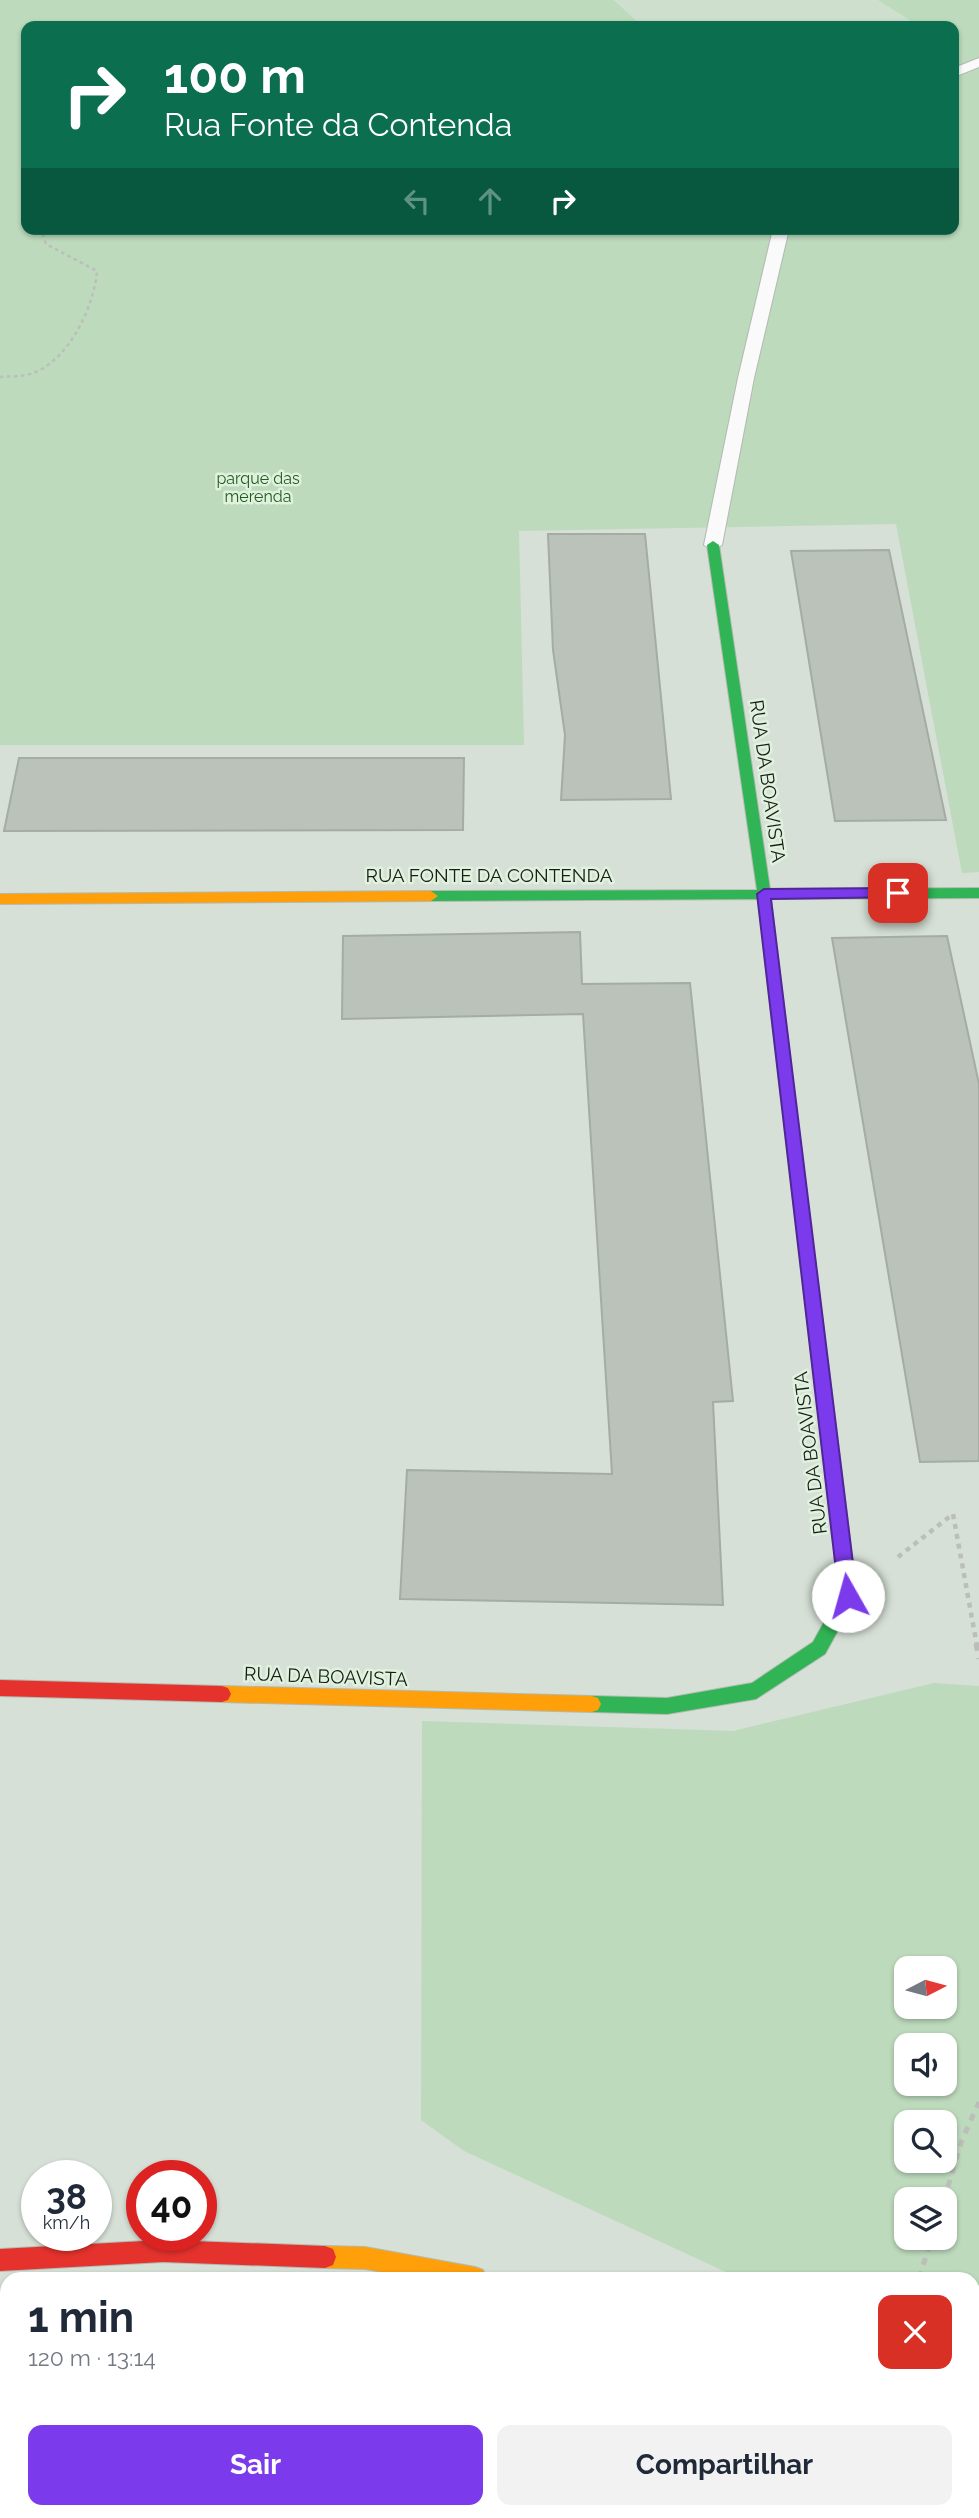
<!DOCTYPE html>
<html lang="pt">
<head>
<meta charset="utf-8">
<style>
  :root { --surface:#fff; --page:#f2f2f3; --text:#1f2937; --muted:#747a83; --accent:#7c3aed }
  body { margin:0; font-family:Raleway,sans-serif; background:var(--page); color:var(--text); height:100vh; display:flex; flex-direction:column; font-size:26px; white-space:nowrap }
  * { box-sizing:border-box; margin:0 }
  p { font-size:23px; color:var(--muted) }
  .icon { flex:none; width:38px; height:38px; fill:none; stroke:currentColor; stroke-width:2; stroke-linecap:round; stroke-linejoin:round }
  .map { position:relative; flex:1; overflow:hidden }
  .details { position:absolute; left:0px; top:2272px; width:980px; height:247px; display:flex; flex-direction:column; background:var(--surface); border-radius:21px 21px 0 0; box-shadow:0 2px 5px #0004 }
  .details>* { flex:none }
  .hud { position:absolute; left:21px; top:21px; width:938px; height:214px; border-radius:14px; box-shadow:0 2px 5px #0004; background:#0b6e4f; color:#fff; overflow:hidden }
  .needle { width:46px; rotate:84deg }
  .buttons { position:absolute; left:894px; top:1956px; display:grid; gap:14px }
  .buttons a { display:grid; place-items:center; width:63px; height:63px; border-radius:14px; background:var(--surface); box-shadow:0 2px 5px #0004; font-size:35px }
  .speed { position:absolute; left:21px; top:2160px; display:flex; gap:14px; font-size:35px; font-weight:700; text-align:center }
  .speed>* { display:grid; place-content:center; width:91px; height:91px; border-radius:50%; background:var(--surface); box-shadow:0 2px 5px #0004; line-height:1 }
  .speed small { font-size:18px; font-weight:400 }
  .speed .limit { border:10px solid #d22; background:#fff; color:#111 }
  .pin { position:absolute; display:grid; place-items:center; width:60px; height:60px; color:#fff; margin:-30px; border-radius:14px; box-shadow:0 4px 10px #0006 }
  .me { position:absolute; width:77px; margin:-38px; rotate:353deg; stroke-linejoin:round; filter:drop-shadow(0 0 5px #0008) }
  .turn { display:flex; align-items:center; gap:24px; height:147px; padding:0 28px; font-size:32px }
  .turn .icon { width:91px; height:91px; stroke-width:2.5 }
  .turn b { display:block; font-size:49px; line-height:60px }
  .lanes { display:flex; align-items:center; height:66px; padding:0 28px; background:#0003; justify-content:center; gap:35px; direction:ltr }
  .lanes .off { opacity:.35 }
  .round { display:grid; place-items:center; flex:none; width:74px; height:74px; border-radius:14px; background:var(--page) }
  .head { display:flex; align-items:center; justify-content:space-between; height:119px; padding:0 28px }
  h1 { font-size:42px; font-weight:700; line-height:52px }
  .button { display:flex; gap:14px; margin-top:auto; padding:14px 28px }
  .button a { flex:1; height:80px; border-radius:14px; background:var(--accent); color:#fff; font-size:28px; font-weight:700; line-height:80px; text-align:center }
  .button a+a { background:var(--page); color:var(--text) }
  .map>svg:first-child { display:block }
  .built { fill:#cedfcd }
  .green { fill:#bddabc; fill-rule:evenodd }
  .building { fill:#bac2ba; stroke:#a4aca4; stroke-width:2 }
  .lines { fill:none; stroke-linecap:round; stroke-linejoin:round }
  .lane-casing { stroke:#b2bab1; stroke-width:2 }
  .fast-casing { stroke:#b2bab1; stroke-width:2 }
  .slow-casing { stroke:#b2bab1; stroke-width:2 }
  .jam-casing { stroke:#b2bab1; stroke-width:2 }
  .path-far2 { stroke:#bbbebb; stroke-width:2.5; stroke-dasharray:3.5 3.5; stroke-linecap:butt }
  .path-far1 { stroke:#bbbebb; stroke-width:4.5; stroke-dasharray:5 5; stroke-linecap:butt }
  .path { stroke:#bbbebb; stroke-width:5; stroke-dasharray:7 7; stroke-linecap:butt }
  .lane { fill:#f9faf9; fill-rule:evenodd }
  .fast { fill:#30b455; fill-rule:evenodd }
  .slow { fill:#ff9f0a; fill-rule:evenodd }
  .jam { fill:#e5322d; fill-rule:evenodd }
  .route { fill:#7c3aed; stroke:#51269a; stroke-width:2 }
  .labels { text-anchor:middle; dominant-baseline:central; stroke-width:5; stroke-linejoin:round; paint-order:stroke }
  .far-park-label { font-size:16px; fill:#1f5b1e; stroke:#e0f2de }
  .street-label { font-size:19px; fill:#171e17; stroke:#e0f2de }
</style>
</head>
<body>
<div class="map">
<svg width="979" height="2518" viewBox="0 0 979 2518">
  <rect width="100%" height="100%" fill="#d6e0d6"/>
  <path class="built" d="M615 0H878L919 26H642Z"/>
  <path class="green" d="M0 0H614L642 26H26V229H954V55L959 52 954 49V26H919L878 0H979V872L962 873 896 524 519 531 524 745H0Z
    M934 1683 979 1686V2390L973 2387V2278H739L464 2151 421 2120 422 1721 733 1731ZM906 1969H945V2007H906ZM906 2046H945V2084H906ZM906 2123H945V2161H906ZM906 2200H945V2238H906Z
    M0 2446 7 2447V2511H356L369 2518H0Z"/>
  <path class="building" d="M548 534H645L671 799 561 800 565 735 553 650Z
    M889 550 946 820 835 821 791 551Z
    M19 758H464L463 830 4 831Z
    M580 932 582 984 690 983 733 1401 713 1402 723 1605 400 1599 407 1470 612 1474 583 1014 342 1019 343 936Z
    M947 936 979 1084V1461L920 1462 832 938Z"/>
  <g class="lines">
    <defs>
      <path id="lane" d="M979 58V67L954 77V68Z
        M773 229H789L754 378 722 545 713 550 704 545 738 378Z"/>
      <path id="fast" d="M713 541 719 545 770 889 979 888V898L771 899 796 1106 789 1112 782 1106 758 899 431 901 424 896 431 891 757 890 707 545Z
        M823 1380 829 1382 831 1387 857 1596 825 1654 756 1699 667 1714 592 1712 586 1710 583 1704 586 1698 592 1696 667 1698 752 1683 813 1642 839 1595 815 1387 817 1382Z"/>
      <path id="slow" d="M431 891 438 896 431 901 0 904V894Z
        M222 1686 592 1696 598 1698 601 1704 598 1710 592 1712 222 1702 216 1700 213 1694 216 1688Z
        M325 2246 365 2247 475 2267 483 2270 486 2278H419L365 2269 325 2268 317 2265 314 2257 317 2249Z"/>
      <path id="jam" d="M789 1100 796 1106 831 1387 829 1392 823 1394 817 1392 815 1387 782 1106Z
        M0 1680 222 1686 228 1688 231 1694 228 1700 222 1702 0 1696Z
        M163 2240 325 2246 333 2249 336 2257 333 2265 325 2268 163 2262 0 2271V2249Z
        M973 2473 979 2475V2498L973 2496Z"/>
    </defs>
    <use href="#lane" class="lane-casing"/>
    <use href="#fast" class="fast-casing"/>
    <use href="#slow" class="slow-casing"/>
    <use href="#jam" class="jam-casing"/>
    <path class="path-far2" d="M0 377C12 376 26 377 38 371 71 355 94 306 97 271L46 244 41 229"/>
    <path class="path-far1" d="M898 1557 953 1514 977 1646"/>
    <path class="path" d="M976 1644 979 1659
      M944 2200 962 2140 979 2102
      M919 2278 932 2238
      M58 2518 61 2511"/>
    <use href="#lane" class="lane"/>
    <use href="#fast" class="fast"/>
    <use href="#slow" class="slow"/>
    <use href="#jam" class="jam"/>
  </g>
  <path class="route" d="M898 888 905 893 903 897 771 899 857 1596 855 1602 848 1604 842 1602 839 1596 757 894 764 889Z"/>
  <g class="labels">
    <g class="far-park-label">
      <text x="258" y="478">parque das<tspan x="258" dy="18">merenda</tspan></text>
    </g>
    <g class="street-label">
      <text transform="translate(768 781) rotate(82)">RUA DA BOAVISTA</text>
      <text x="489" y="875">RUA FONTE DA CONTENDA</text>
      <text transform="translate(810 1453) rotate(-97)">RUA DA BOAVISTA</text>
      <text transform="translate(326 1676) rotate(2)">RUA DA BOAVISTA</text>
    </g>
  </g>
</svg>
<div class="buttons">
<a><svg class="needle" viewBox="-14 -14 28 28"><path d="M0-13l5 13h-10z" fill="#e53935"/><path d="M0 13l5-13h-10z" fill="#747a83"/></svg></a>
<a><svg class="icon" aria-label="sound" viewBox="0 0 24 24"><path d="M4 9h4l5-4v14l-5-4H4zM17 9q2 3 0 6"/></svg></a>
<a><svg class="icon" aria-label="search" viewBox="0 0 24 24"><circle cx="10" cy="10" r="6"/><path d="M15 15l6 6"/></svg></a>
<a><svg class="icon" aria-label="layers" viewBox="0 0 24 24"><path d="M12 4l9 5-9 5-9-5zM3 14l9 5 9-5"/></svg></a>
</div>
<div class="speed"><div>38<small>km/h</small></div><div class="limit">40</div></div>
<div class="pin" style="left:898px;top:893px;background:#d93025"><svg class="icon" aria-label="arrive" viewBox="0 0 24 24"><path d="M6 21V4h12l-3 4 3 4H6"/></svg></div>
<svg class="me" style="left:848px;top:1596px" viewBox="-20 -20 40 40"><circle r="19" fill="#fff"/><path d="M0-13L10 11 0 6-10 11z" fill="#7c3aed"/></svg>
<div class="hud">
<div class="turn"><svg class="icon" aria-label="right" viewBox="0 0 24 24"><path d="M7 20v-9h11M14 6l5 5-5 5"/></svg><div><b>100 m</b>Rua Fonte da Contenda</div></div>
<div class="lanes"><svg class="icon off" aria-label="left" viewBox="0 0 24 24"><path d="M17 20v-9H6M10 6l-5 5 5 5"/></svg><svg class="icon off" aria-label="ahead" viewBox="0 0 24 24"><path d="M12 20V5M6 11l6-6 6 6"/></svg><svg class="icon" aria-label="right" viewBox="0 0 24 24"><path d="M7 20v-9h11M14 6l5 5-5 5"/></svg></div>
</div>
<section class="details">
<div class="head"><div><h1>1 min</h1><p>120 m · 13:14</p></div><a class="round" style="background:#d93025;color:#fff"><svg class="icon" aria-label="close" viewBox="0 0 24 24"><path d="M6 6l12 12M18 6L6 18"/></svg></a></div>
<div class="button"><a>Sair</a><a>Compartilhar</a></div>
</section>
</div>
</body>
</html>
